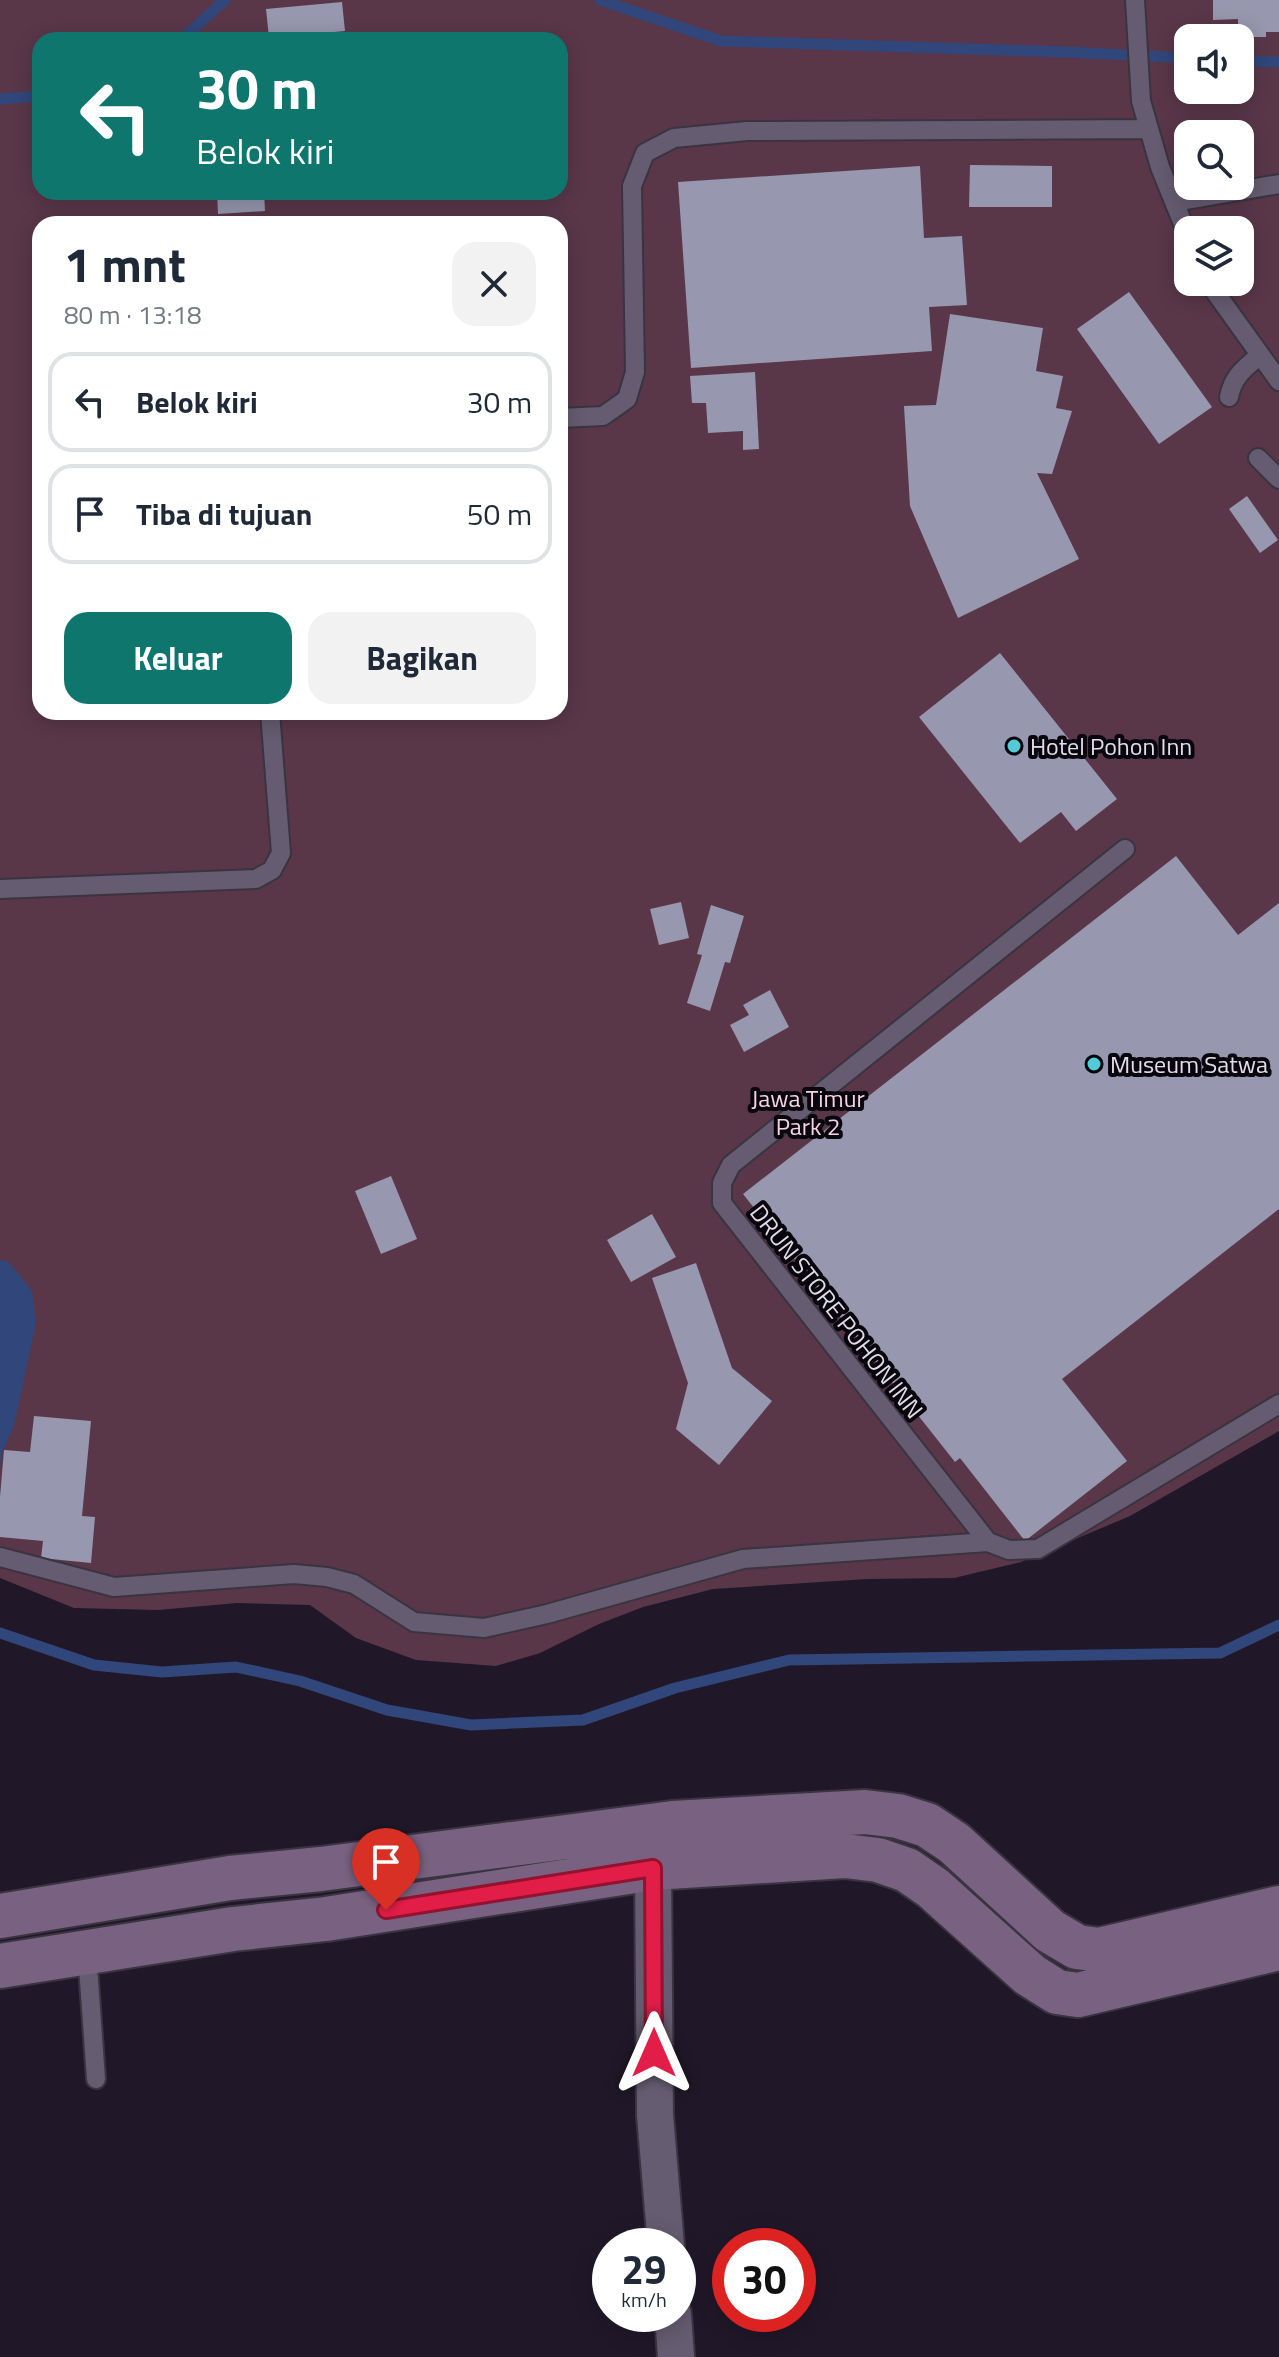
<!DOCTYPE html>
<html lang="id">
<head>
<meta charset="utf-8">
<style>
  :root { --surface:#fff; --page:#f2f2f3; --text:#1f2937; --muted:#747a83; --line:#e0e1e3; --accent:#0f766e }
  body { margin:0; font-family:"Titillium Web",sans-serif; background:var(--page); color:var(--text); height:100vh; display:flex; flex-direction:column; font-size:30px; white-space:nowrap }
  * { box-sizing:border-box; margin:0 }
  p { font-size:26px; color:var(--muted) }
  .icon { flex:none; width:44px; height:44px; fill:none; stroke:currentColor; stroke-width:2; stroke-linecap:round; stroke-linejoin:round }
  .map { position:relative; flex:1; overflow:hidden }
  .panel { position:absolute; left:32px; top:216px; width:536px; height:504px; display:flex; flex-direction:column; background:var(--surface); border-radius:24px; box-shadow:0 4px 20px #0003 }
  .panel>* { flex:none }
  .top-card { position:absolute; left:32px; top:32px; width:536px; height:168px; border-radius:24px; box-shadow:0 4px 20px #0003; background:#0f766e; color:#fff; overflow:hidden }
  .fabs { position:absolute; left:1174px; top:24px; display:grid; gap:16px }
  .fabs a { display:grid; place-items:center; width:80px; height:80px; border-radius:16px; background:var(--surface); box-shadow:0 4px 20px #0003; font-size:40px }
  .speed { position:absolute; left:592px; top:2228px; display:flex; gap:16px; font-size:40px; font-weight:700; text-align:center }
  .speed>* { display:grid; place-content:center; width:104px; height:104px; border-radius:50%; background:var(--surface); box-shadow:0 4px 20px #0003; line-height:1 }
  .speed small { font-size:20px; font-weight:400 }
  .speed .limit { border:12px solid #d22; background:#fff; color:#111 }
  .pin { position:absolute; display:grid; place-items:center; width:68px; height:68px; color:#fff; margin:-82px -34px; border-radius:50% 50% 50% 0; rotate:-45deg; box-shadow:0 0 8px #0007 }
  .pin .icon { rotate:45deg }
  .me { position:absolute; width:88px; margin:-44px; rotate:0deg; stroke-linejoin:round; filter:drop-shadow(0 0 6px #0008) }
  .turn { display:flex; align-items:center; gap:28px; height:168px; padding:0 32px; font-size:36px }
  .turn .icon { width:104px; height:104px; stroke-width:2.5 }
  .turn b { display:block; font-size:56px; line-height:68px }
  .round { display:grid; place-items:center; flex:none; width:84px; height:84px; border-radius:24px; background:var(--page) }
  .overview { display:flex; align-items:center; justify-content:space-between; height:136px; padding:0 32px }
  h1 { font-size:48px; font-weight:700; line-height:60px }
  .button { display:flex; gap:16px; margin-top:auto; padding:16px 32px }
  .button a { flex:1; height:92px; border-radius:24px; background:var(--accent); color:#fff; font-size:32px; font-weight:700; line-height:92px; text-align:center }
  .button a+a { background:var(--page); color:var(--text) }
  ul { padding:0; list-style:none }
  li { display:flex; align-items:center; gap:24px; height:100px; margin:0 16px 12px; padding:0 16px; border:4px solid var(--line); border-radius:24px }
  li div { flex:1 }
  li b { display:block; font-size:30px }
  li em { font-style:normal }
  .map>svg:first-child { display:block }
  .green { fill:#593749; fill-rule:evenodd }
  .water { fill:#31467a }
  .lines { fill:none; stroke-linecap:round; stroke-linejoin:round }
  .stream { stroke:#31467a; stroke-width:11 }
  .building { fill:#9797af }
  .lane-casing { stroke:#3a3440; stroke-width:22 }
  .street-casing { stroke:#3a3440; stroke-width:40 }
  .secondary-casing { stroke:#3a3440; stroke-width:48 }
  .lane { stroke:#665c71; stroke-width:18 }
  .street { stroke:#665c71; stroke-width:36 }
  .secondary { stroke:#796181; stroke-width:44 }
  .route-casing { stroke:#92132f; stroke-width:20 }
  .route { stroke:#e11d48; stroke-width:14 }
  .poi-dot { fill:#52cbd7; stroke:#08060c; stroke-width:3 }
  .labels { text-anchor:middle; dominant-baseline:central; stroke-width:8; stroke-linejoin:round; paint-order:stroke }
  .poi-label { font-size:24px; fill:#e2dce8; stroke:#08060c; text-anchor:start }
  .park-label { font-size:24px; fill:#f7d1e4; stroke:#08060c }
  .street-label { font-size:24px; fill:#e2dce8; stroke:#08060c }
</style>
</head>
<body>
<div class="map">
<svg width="1279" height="2357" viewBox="0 0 1279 2357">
  <rect width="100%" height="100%" fill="#201829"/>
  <path class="green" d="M0 0H1279V1431L1130 1516 1021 1562 954 1578 867 1579 713 1589 643 1607 599 1624 540 1653 496 1666 416 1660 356 1638 310 1605 237 1603 158 1610 74 1608 0 1578ZM1188 38H1240V90H1188ZM40 40H560V192H40ZM1188 134H1240V186H1188ZM40 224H560V712H40ZM1188 230H1240V282H1188Z"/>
  <path class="water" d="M0 1260 9 1262 32 1291 36 1323 14 1426 2 1452 0 1465Z"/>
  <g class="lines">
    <path class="stream" d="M600 0 721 41 1067 52 1188 58
      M181 40 225 0
      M1240 61 1279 62
      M0 99 40 96
      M0 1633 94 1665 162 1672 236 1667 300 1681 387 1710 471 1725 583 1720 675 1688 789 1660 1220 1653 1279 1625"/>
  </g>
  <path class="building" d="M1213 0H1279V32H1266V37H1247V32H1238V19L1213 20Z
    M342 2 345 31 269 38 266 9Z
    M970 165 1052 166V207H969Z
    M920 166 924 238 962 236 967 305 929 307 932 351 691 368 678 182Z
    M217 192H264L265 211 218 214Z
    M1129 292 1212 407 1159 444 1077 329Z
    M950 314 1043 328 1036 371 1063 376 1056 408 1072 411 1052 474 1037 473 1079 559 958 618 910 506 904 406 936 405Z
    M755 372 759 449 743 450V431L708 433 706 403H692L690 376Z
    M1247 496 1278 540 1260 553 1229 509Z
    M1000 653 1117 799 1076 831 1061 812 1020 843 919 717Z
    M1176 856 1238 935 1279 903V1209L1062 1379 1127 1461 1025 1541 960 1458 955 1462 743 1194Z
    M681 902 689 938 659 945 650 909Z
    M711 905 744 916 730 963 725 962 710 1011 687 1003 702 955 697 954Z
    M770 990 789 1027 744 1052 730 1025 749 1015 743 1005Z
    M391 1176 417 1239 381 1254 355 1191Z
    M652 1214 676 1257 631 1282 607 1240Z
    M696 1263 732 1368 772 1401 719 1465 676 1429 688 1383 652 1278Z
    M34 1416 91 1421 82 1516 95 1517 91 1563 41 1558 43 1541 0 1537V1497L4 1450 30 1452Z"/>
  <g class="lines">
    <defs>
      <path id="lane" d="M1135 0 1141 101 1160 167 1188 236
        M1175 202 1279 184
        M1208 282 1279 381
        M1229 397C1233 376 1245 368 1260 355
        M560 418 603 416 627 399 635 372 632 186 645 153 674 138 747 131 1148 129
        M1258 458 1279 479
        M1125 849 731 1165 722 1183V1203L988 1542 1009 1550 1038 1549 1279 1404
        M0 889 256 879 272 870 281 853 270 712
        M0 1557 114 1587 294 1574 327 1577 354 1584 414 1622 484 1628 547 1614 743 1559 988 1542
        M87 1952 96 2079"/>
      <path id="street" d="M653 1868 655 2115 666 2246
        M673 2314 676 2357"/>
      <path id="secondary" d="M0 1916 230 1878 321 1869 673 1823 865 1812 898 1816 927 1825 954 1843 1050 1931 1077 1947 1099 1950 1279 1908
        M0 1966 233 1929 326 1919 653 1868 845 1856 878 1860 907 1870 933 1888 1030 1975 1057 1992 1078 1995 1279 1948"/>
    </defs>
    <use href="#lane" class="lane-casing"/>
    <use href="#street" class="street-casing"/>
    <use href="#secondary" class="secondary-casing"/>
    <use href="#lane" class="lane"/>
    <use href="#street" class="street"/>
    <use href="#secondary" class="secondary"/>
  </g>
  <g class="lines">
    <defs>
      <path id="route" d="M386 1910 653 1868 654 2053"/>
    </defs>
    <use href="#route" class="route-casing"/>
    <use href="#route" class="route"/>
  </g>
  <g class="poi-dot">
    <circle cx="1014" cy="746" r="8"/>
    <circle cx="1094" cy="1064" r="8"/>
  </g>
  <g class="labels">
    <g class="poi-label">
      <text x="1030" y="746">Hotel Pohon Inn</text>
      <text x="1110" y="1064">Museum Satwa</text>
    </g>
    <g class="park-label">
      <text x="808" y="1098">Jawa Timur<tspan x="808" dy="28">Park 2</tspan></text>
    </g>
    <g class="street-label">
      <text transform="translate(837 1311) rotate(52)">DRUN STORE POHON INN</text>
    </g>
  </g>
</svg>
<div class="fabs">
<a><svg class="icon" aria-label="sound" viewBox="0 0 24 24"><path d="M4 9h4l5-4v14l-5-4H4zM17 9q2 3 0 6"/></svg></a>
<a><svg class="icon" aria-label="search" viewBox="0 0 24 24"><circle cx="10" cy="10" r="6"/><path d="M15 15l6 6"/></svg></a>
<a><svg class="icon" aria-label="layers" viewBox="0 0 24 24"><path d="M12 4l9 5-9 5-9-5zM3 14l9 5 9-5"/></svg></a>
</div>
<div class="speed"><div>29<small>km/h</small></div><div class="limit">30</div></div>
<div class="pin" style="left:386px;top:1910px;background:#d93025"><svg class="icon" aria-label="arrive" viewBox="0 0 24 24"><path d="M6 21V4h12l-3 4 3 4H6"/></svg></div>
<svg class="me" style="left:654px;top:2053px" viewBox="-20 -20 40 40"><path d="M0-17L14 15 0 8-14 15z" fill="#e11d48" stroke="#fff" stroke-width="4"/></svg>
<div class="top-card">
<div class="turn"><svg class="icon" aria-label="left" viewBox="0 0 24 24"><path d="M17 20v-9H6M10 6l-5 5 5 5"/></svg><div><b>30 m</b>Belok kiri</div></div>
</div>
<section class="panel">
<div class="overview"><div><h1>1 mnt</h1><p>80 m · 13:18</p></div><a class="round"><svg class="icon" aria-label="close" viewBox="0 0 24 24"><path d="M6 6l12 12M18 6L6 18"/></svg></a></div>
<ul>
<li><svg class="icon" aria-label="left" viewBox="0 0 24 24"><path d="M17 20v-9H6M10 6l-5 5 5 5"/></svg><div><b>Belok kiri</b></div><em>30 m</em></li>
<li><svg class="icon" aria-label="arrive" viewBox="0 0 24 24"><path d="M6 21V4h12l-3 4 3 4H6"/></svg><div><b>Tiba di tujuan</b></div><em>50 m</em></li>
</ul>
<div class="button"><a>Keluar</a><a>Bagikan</a></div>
</section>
</div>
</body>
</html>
